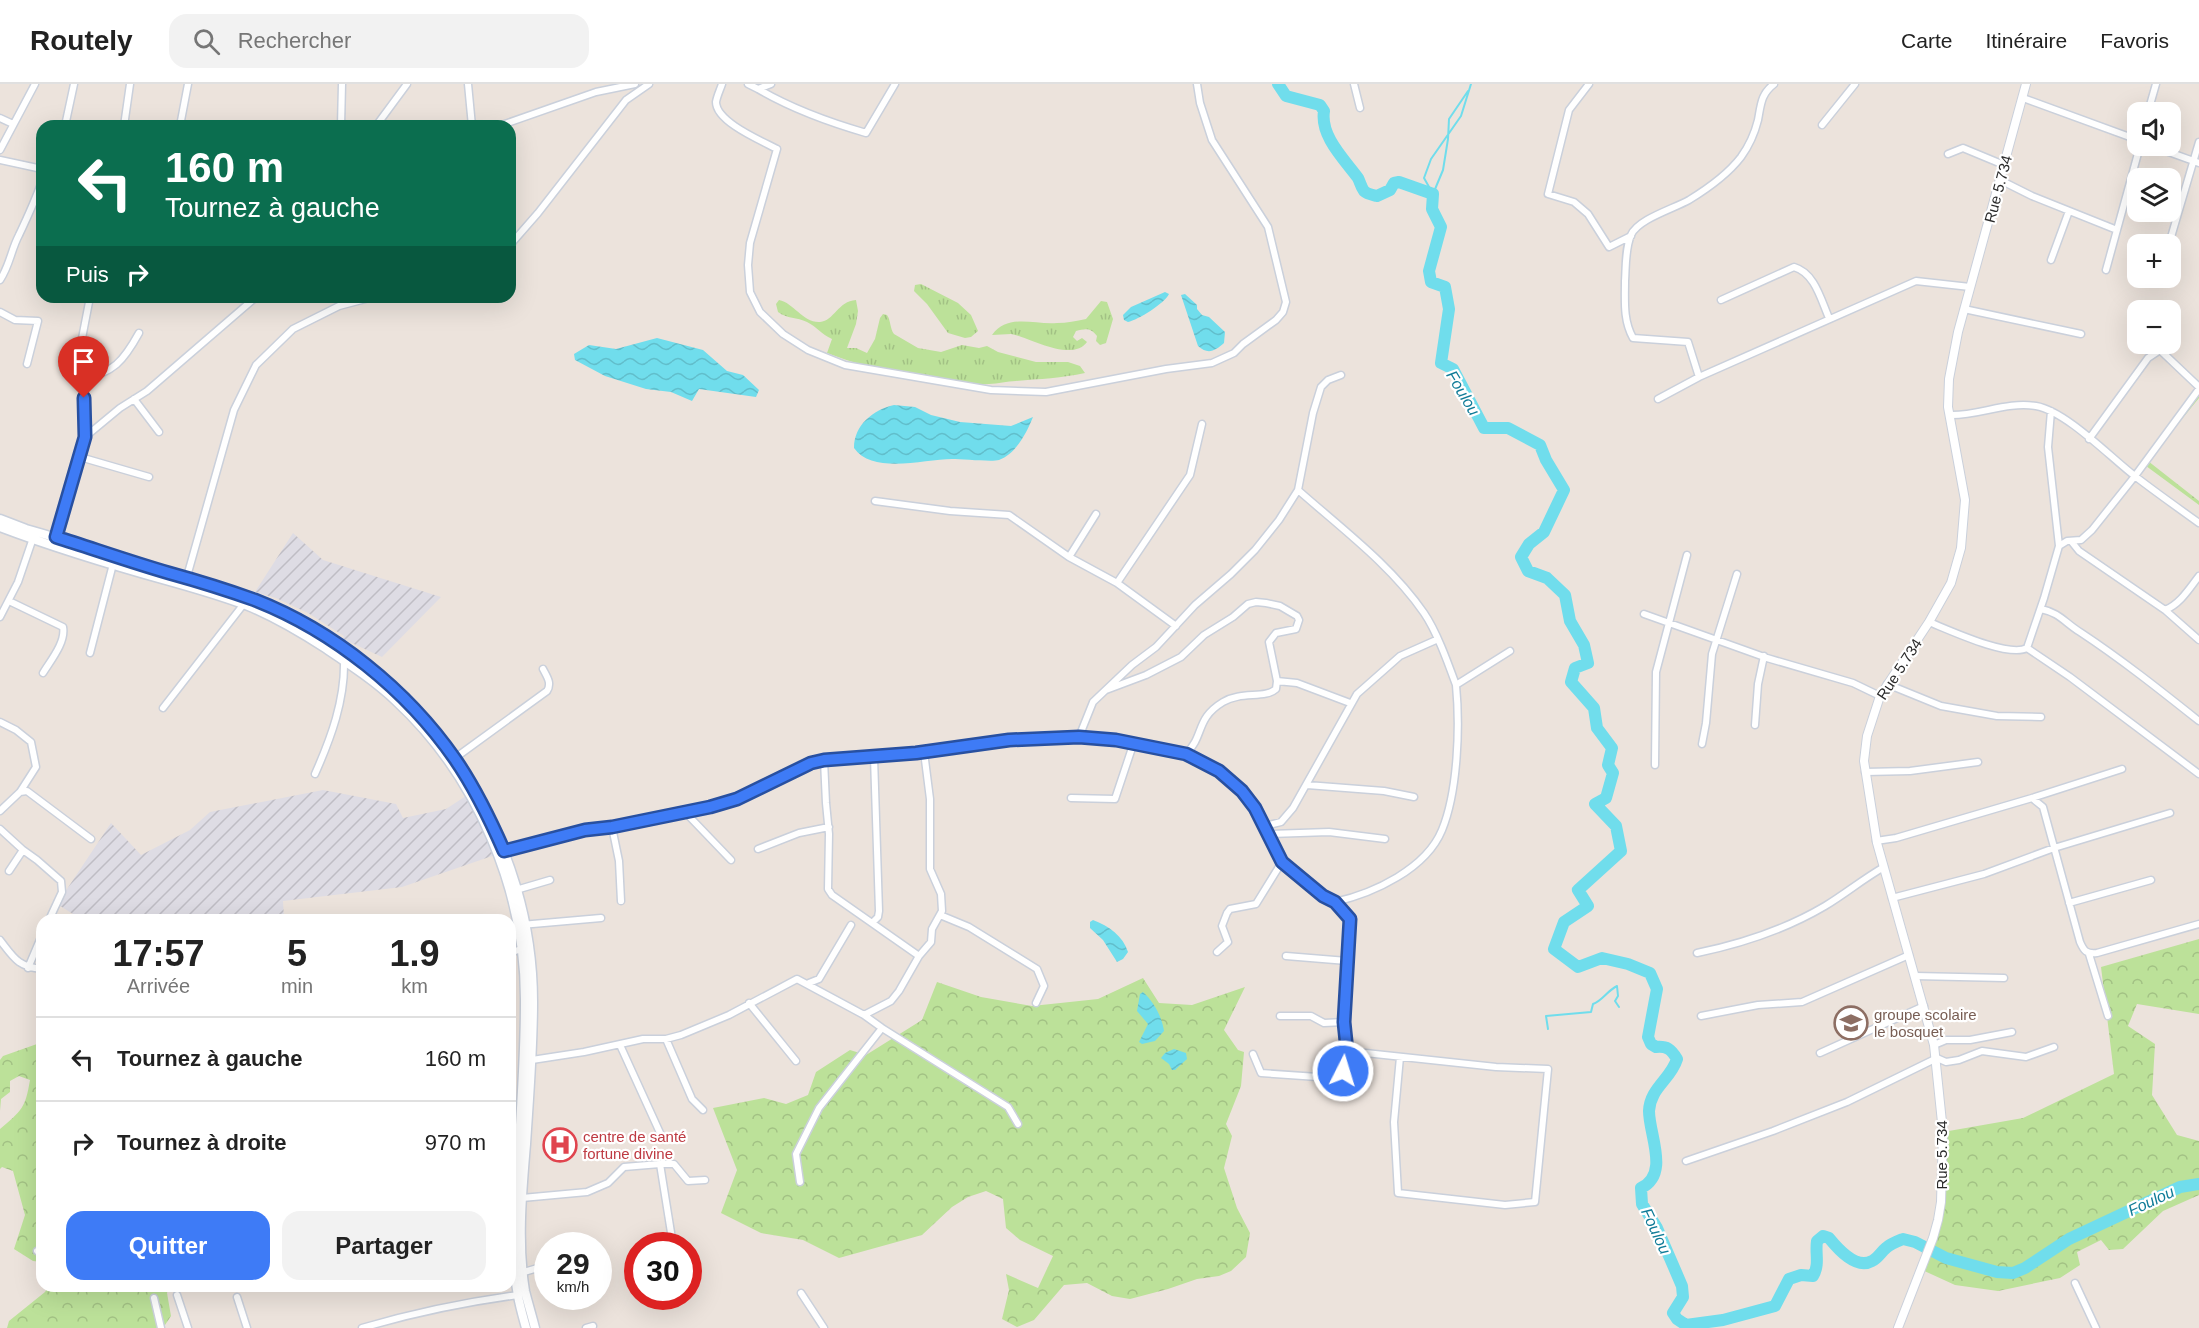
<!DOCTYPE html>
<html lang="fr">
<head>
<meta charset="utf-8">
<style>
  :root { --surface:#fff; --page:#f2f2f2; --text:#222; --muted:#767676; --line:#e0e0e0; --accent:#3e7bf6 }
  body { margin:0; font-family:Arial,sans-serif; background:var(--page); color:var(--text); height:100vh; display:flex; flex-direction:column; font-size:22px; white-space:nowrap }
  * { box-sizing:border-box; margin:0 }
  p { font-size:20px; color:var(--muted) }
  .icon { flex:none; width:33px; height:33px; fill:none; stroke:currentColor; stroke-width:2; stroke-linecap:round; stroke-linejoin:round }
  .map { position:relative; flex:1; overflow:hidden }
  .side { position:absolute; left:36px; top:830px; width:480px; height:378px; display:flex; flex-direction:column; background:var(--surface); border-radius:18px; box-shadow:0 6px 24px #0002 }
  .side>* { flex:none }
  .top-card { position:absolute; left:36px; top:36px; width:480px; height:183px; border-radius:18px; box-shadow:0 6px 24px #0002; background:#0b6e4f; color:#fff; overflow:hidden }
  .buttons { position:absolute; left:2127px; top:18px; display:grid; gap:12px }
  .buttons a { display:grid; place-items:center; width:54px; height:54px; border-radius:12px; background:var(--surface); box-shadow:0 6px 24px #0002; font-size:30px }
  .speed { position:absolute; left:534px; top:1148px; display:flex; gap:12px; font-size:30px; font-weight:700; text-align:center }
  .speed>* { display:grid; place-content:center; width:78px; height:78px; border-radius:50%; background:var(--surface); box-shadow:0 6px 24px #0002; line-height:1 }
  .speed small { font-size:15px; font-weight:400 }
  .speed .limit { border:9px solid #d22; background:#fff; color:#111 }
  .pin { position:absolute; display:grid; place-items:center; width:51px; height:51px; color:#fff; margin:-62px -26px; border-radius:50% 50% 50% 0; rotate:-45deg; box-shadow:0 0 6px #0007 }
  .pin .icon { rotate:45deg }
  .me { position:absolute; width:66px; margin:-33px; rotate:5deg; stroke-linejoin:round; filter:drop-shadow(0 0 4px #0008) }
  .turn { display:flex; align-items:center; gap:21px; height:126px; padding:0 30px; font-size:27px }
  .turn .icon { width:78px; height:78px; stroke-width:2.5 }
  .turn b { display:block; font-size:42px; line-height:51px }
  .then { display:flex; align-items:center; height:57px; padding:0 30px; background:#0003; gap:12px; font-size:22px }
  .eta { display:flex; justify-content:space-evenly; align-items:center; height:102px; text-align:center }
  .eta b { font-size:36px; font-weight:800; line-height:42px }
  .action { display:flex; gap:12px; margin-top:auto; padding:12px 30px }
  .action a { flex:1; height:69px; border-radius:18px; background:var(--accent); color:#fff; font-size:24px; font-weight:800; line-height:69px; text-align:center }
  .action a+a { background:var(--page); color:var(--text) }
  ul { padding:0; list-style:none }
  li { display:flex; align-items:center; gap:18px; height:84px; padding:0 30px; border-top:2px solid var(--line) }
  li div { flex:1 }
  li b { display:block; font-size:22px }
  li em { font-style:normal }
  header { display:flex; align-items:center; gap:36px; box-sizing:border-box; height:84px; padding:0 30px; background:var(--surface); border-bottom:2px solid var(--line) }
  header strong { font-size:28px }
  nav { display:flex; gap:33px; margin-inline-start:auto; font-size:21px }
  .search { width:420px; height:54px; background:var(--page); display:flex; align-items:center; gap:15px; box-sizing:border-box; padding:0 21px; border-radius:18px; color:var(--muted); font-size:22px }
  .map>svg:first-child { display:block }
  .industrial { fill:url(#industrial-furrows) }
  .grass { fill:url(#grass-tufts) }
  .forest { fill:url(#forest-crowns) }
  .water { fill:url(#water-waves) }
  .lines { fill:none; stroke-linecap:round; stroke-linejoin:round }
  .stream { stroke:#70ddec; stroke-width:2 }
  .river { stroke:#70ddec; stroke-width:12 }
  .minor-casing { stroke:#cad0db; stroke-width:9 }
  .tertiary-casing { stroke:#cad0db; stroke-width:10 }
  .secondary-casing { stroke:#cad0db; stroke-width:11 }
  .minor { stroke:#fff; stroke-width:6 }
  .tertiary { stroke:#fff; stroke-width:8 }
  .secondary { stroke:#fff; stroke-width:8 }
  .route-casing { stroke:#2850a0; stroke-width:15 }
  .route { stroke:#3e7bf6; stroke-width:10 }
  .labels { text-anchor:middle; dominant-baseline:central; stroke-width:4.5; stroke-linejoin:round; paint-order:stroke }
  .street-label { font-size:15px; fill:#2a2a2a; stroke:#fff }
  .education-label { font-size:15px; fill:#785e54; stroke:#fff; text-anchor:start }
  .health-label { font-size:15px; fill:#be3a42; stroke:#fff; text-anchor:start }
  .water-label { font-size:16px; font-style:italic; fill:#107c98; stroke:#fff }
</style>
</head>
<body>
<header>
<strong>Routely</strong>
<div class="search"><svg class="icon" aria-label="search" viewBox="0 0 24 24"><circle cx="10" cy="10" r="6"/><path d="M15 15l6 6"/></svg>Rechercher</div>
<nav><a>Carte</a><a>Itinéraire</a><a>Favoris</a></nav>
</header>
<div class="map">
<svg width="2199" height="1244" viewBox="0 0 2199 1244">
  <defs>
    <pattern id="industrial-furrows" width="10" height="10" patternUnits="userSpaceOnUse" patternTransform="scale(1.5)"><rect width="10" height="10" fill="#dedce4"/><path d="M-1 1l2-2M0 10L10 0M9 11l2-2" fill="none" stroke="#bfbdc4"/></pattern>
    <pattern id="grass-tufts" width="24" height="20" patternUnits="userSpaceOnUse" patternTransform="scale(1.5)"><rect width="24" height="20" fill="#bce199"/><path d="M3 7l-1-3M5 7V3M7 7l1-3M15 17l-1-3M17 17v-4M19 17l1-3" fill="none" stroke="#a2c184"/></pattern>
    <pattern id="forest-crowns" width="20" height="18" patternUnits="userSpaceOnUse" patternTransform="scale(1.5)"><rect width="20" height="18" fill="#bce199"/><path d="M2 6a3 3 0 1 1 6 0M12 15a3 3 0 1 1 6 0" fill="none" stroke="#a2c184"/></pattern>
    <pattern id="water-waves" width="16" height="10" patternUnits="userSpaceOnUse" patternTransform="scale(1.5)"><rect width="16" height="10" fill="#70ddec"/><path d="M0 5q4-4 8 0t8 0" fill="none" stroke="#61becb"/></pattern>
  </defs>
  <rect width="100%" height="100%" fill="#ece3dc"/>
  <path class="industrial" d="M293 449 323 476 441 513 382 573 343 555 344 552 308 529 276 514 255 508Z
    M323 706 396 720 403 734 446 725 469 710 498 770 402 803 283 817 284 835H81L57 820 111 739 141 771 190 746 210 728Z"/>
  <path class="grass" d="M921 200 958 219 971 231 978 247 971 253 965 254 948 249 927 220 914 207 915 201Z
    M779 216C794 219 803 239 820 238 834 237 838 217 856 216L858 227 856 240 847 264H856L867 269 875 255 880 234 883 230 887 231C891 237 890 245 894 250L918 264 941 268 962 261 979 264 987 262 998 268 1036 278H1068L1080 282 1085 289C1062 294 1040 295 1016 297 1007 297 998 300 989 300 934 302 878 288 827 269L832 255C821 250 817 243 807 238 797 233 787 235 778 228L776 220Z
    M1101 217 1107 218 1113 235 1106 259 1100 261 1096 257 1097 252C1090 243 1085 245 1076 247L1073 253 1077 257 1082 254 1087 258C1072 279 1029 253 1011 250 1005 250 998 251 992 251 1008 229 1034 241 1057 239 1067 239 1076 237 1086 235Z"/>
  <path class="forest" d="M2199 311V314L2148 377 2199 417V421L2142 379Z
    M2199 855V930L2137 920 2128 942 2155 960 2152 1011 2177 1051 2199 1057V1111L2163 1127 2123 1165 2109 1166 2101 1156 2077 1168 2080 1181 2060 1194 1998 1207 1955 1201 1920 1185 1938 1136 1943 1048 2023 1034 2114 990 2101 883Z
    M1143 894 1159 919 1192 921 1245 903 1224 946 1238 966 1244 968 1241 1002 1226 1040 1232 1052 1224 1084 1237 1124 1250 1149 1246 1173 1231 1187 1219 1192 1197 1195 1168 1205 1130 1215 1112 1212 1087 1199 1064 1201 1034 1236 1017 1243 1002 1235 1009 1206 1006 1190 1038 1204 1053 1172 1020 1156 1006 1144 1003 1115 986 1107 968 1113 952 1123 922 1151 839 1174 803 1156 761 1149 721 1129 737 1086 713 1024 764 1014 786 1020 808 1011 816 988 850 966 866 971 922 936 937 898 981 913 1032 922 1098 915Z
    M37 960 42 1009V1178L33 1177 14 1165 25 1131 13 1087 2 1083 0 1085V1045C22 1026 25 1025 30 996L19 992 10 997V1008L1 1015 0 1027V976L3 972Z
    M49 1202H169L167 1209 171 1232 163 1244H7L9 1237 45 1208Z"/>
  <path class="water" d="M1165 208 1169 210C1165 219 1138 236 1128 238L1124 236 1123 231 1131 223Z
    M1185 210 1197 221V225L1202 231 1209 233 1225 248 1224 259C1215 267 1208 271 1198 262L1181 211Z
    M657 254 703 266 727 287 743 291 759 306 756 313 699 305 692 317 671 308 646 305 605 292 575 276 574 270 589 261 616 265Z
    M894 321 915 323 931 331 960 338 1011 342 1033 333C1027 348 1016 370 999 376 992 378 962 375 952 375 925 375 873 391 854 364 854 341 873 326 894 321Z
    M1093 836C1109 842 1123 852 1128 868L1123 875 1117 878 1103 856 1090 844V838Z
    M1143 908C1154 918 1162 933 1164 947L1155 957 1142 960 1139 958 1148 940 1137 927 1140 910Z
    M1174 965 1186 969 1187 975 1175 986H1172L1169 980 1161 974 1165 969Z"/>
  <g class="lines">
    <path class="stream" d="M1433 110 1424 94 1431 75 1461 32 1471 0
      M1433 110 1443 86 1448 55 1449 35 1468 7
      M1548 945 1546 932 1591 928 1593 920C1602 917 1607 907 1617 902L1618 912 1615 917 1619 923"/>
    <path class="river" d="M1278 0 1286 12 1320 21 1324 27C1320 52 1344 75 1358 94 1360 98 1361 103 1364 107 1367 110 1373 111 1377 112L1390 106 1394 99 1399 98 1433 110 1432 125 1441 143 1429 187 1431 198 1445 203 1449 225 1441 279 1453 285 1484 344H1508L1540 361 1546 376 1564 406 1544 448 1529 460 1521 473 1528 487 1547 494 1565 511 1570 537 1584 561 1588 579 1575 584 1571 598 1594 624 1597 644 1612 664 1608 681 1613 689 1606 714 1595 720 1616 742 1621 767 1578 806 1588 822 1564 838 1554 865 1578 883 1602 874 1628 880 1650 889 1657 905 1648 953 1651 960 1656 963C1667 962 1671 965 1677 975 1671 995 1650 1004 1649 1027 1649 1051 1670 1090 1641 1104L1642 1120 1657 1144 1682 1202 1683 1213 1673 1229 1677 1235 1686 1241 1723 1236 1775 1222 1789 1195 1801 1191 1813 1192C1820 1180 1815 1170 1817 1157L1823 1152 1829 1154C1838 1165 1856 1186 1872 1177 1878 1174 1881 1168 1886 1164 1890 1160 1898 1157 1903 1155L1915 1158 1946 1174 1997 1188 2013 1189 2025 1184 2069 1155 2180 1103 2199 1100"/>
    <defs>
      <path id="minor" d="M468 0 472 42
        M722 0C720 6 717 12 716 18 716 38 762 57 777 65L750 159 748 181 750 208 760 228 783 250 808 266 845 281 991 306 1046 308 1166 285 1212 279 1234 269 1243 260 1276 236 1283 228 1286 218 1268 143 1212 56 1200 19 1197 0
        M748 0 758 5 771 0
        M1354 0 1360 24
        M1589 0 1569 26 1548 110 1574 118 1588 130 1609 163 1631 152
        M758 5C792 25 828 38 866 49L895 0
        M2023 14 2138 56
        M2148 28 2156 0
        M0 34 13 40
        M1822 41 1855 0
        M65 42 74 0
        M124 42 130 0
        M180 42 188 0
        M341 42 342 0
        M376 42 407 0
        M499 42 596 8 635 0
        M2152 62 2199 79
        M0 66 35 0
        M1948 70 1963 64 2004 81
        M0 76 42 85
        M2000 96 2032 112 2117 146
        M2169 160 2199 58
        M510 161 538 129 626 16 649 0
        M2051 176 2069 127
        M2106 186 2140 62
        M0 196C10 181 11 166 19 151 28 132 35 117 42 97
        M1721 216 1794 183C1815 189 1821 216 1829 234
        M1964 225 2081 250
        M0 228 15 236 38 237 27 280
        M1699 293 1688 258 1633 254C1623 236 1625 217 1625 197 1626 183 1625 165 1631 151 1638 135 1673 125 1689 116 1707 105 1728 90 1741 73 1749 62 1755 48 1758 36 1761 20 1761 10 1774 0
        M81 296 78 275 90 213
        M134 315 159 348
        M1658 315 1699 293 1916 197 1970 203
        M2051 327 2048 363 2059 462
        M1950 331C1978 332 2007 317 2036 322 2066 327 2111 374 2136 393 2157 409 2178 424 2199 439
        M85 353 84 314 81 296C114 288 123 278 139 249
        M2089 355 2148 274 2160 266 2199 303
        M80 373 149 393
        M1298 406C1341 444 1391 481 1424 529 1437 548 1448 579 1456 601
        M875 417 950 427 1009 431 1069 473 1117 499 1176 542
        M56 453 85 353 120 324 147 307 256 213
        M2071 457 2079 467 2165 526 2199 556
        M1069 473 1096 430
        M186 496 234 326 256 281 293 245 339 222 373 213
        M1117 499 1190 391 1202 340
        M9 517 63 543C66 558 51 576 43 589
        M2041 525C2060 529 2064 538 2080 548 2121 575 2160 606 2199 637
        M2165 526C2180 520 2189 505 2199 492
        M1644 530 1767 574 1853 599 1880 612
        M0 533 18 498 33 454
        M1929 538C1949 546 2009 574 2027 564L2044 514 2059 462 2067 457 2081 456 2092 446 2135 392 2199 305
        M2027 564 2070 593 2199 690
        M90 569 113 480
        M1277 597 1297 599 1350 619
        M1887 600 1941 622 1997 632 2041 633
        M1106 606 1146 591 1181 573 1204 551 1233 533 1248 520 1256 518 1266 519 1280 522 1297 532 1299 536 1296 545 1276 549 1269 558 1277 597 1276 605C1265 615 1241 607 1223 618 1195 635 1205 651 1186 670
        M163 624 243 521
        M0 638 16 646 31 658 36 683 20 708
        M1755 641 1758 600 1764 572
        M1079 653 1093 618 1132 581 1156 563 1195 521 1231 490 1255 466 1279 436 1298 406 1313 329 1321 303 1328 296 1341 291
        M1702 660 1706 639 1712 570 1737 490
        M455 674 547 607C552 599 547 593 543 585
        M824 676 826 719 829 750 828 805 832 811 919 872
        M1655 681 1656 588 1687 471
        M1865 688 1910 687 1978 678
        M315 690C331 654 345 616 344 577
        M1307 701 1384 707 1414 713
        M1071 714 1115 715 1134 658
        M2032 714 2043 723 2080 858C2084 867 2086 870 2097 869L2199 840
        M0 727 20 708 27 707 91 755
        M685 728 731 776
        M1265 742 1281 738 1293 724 1357 610 1400 572 1436 556
        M612 743 619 777 621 817
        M0 745 23 766 9 787
        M1268 750 1329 748 1385 755
        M1876 757 1896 754 2032 714 2122 685
        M758 765 799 749 829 743
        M23 766 37 776 61 797 62 808 49 836
        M504 767 585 746 612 743 710 723 737 715 811 679 824 676 916 669 1009 656 1079 653 1116 656 1186 670 1219 687 1242 707 1255 724 1282 778 1323 812 1335 818 1348 831 1350 841 1344 938 1347 967 1496 983 1548 985 1535 1118 1505 1121 1398 1109 1394 1038 1400 973
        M516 806 550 796
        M1892 814 1984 790 2054 764 2170 729
        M1335 818C1374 809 1426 785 1442 746 1458 707 1460 642 1456 601L1510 567
        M2069 819 2151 796
        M940 831 969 843 1037 885 1044 902 1036 919
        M872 839 878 833 879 827 874 673
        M521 841 601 834
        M0 856C14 874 18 883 42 885
        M1217 868 1228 858 1222 842 1227 829 1230 825 1256 820 1282 778
        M510 869 521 865
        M1697 869C1741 860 1786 845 1825 822 1845 810 1863 795 1884 783
        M2089 870 2108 932
        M1286 872 1347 877
        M28 884 42 851
        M1915 892 2004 894
        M809 899 819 895 851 841
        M749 919 796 977
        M864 931 891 917 899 907 919 872 931 858 932 845 942 827 941 810 930 785V715L924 668
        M1280 932H1311L1324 939 1344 938
        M1701 932 1758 921 1802 918 1909 871
        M666 955 692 1015 703 1026
        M620 961 661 1051
        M1934 961 1946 956H1970L2012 948
        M1820 969 1924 922
        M1253 970 1261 989 1332 994 1343 987 1347 967
        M532 976 584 968 643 955H666L681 951 729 931 797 895 864 931 882 944 1008 1023 1018 1040
        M510 1057 519 1060
        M1686 1077 1773 1047 1847 1018 1937 974 1946 978 1959 976 1982 967 2026 973 2054 963
        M660 1080H674L688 1097 705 1096
        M800 1098 796 1070 819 1024 882 944
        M522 1114 587 1108 608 1099 624 1083 660 1080 673 1161
        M37 1167 42 1165
        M524 1188 548 1181
        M2075 1199 2096 1244
        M801 1209 824 1244
        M177 1211 188 1244
        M237 1213 247 1244
        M154 1214 161 1244
        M362 1244C413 1229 465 1218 518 1211
        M586 1244 593 1242"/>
      <path id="tertiary" d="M1898 1244 1933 1154 1938 1136 1941 1118 1943 1048 1934 961 1877 759 1864 677 1867 652 1880 612 1929 538 1951 499 1961 464 1965 416 1948 323 1949 295 1958 248 2026 0"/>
      <path id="secondary" d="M0 435 26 445C73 458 119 474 166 488 213 503 261 515 304 540 440 616 533 761 533 918 533 966 529 1013 526 1060 522 1108 517 1159 525 1207 528 1219 532 1232 535 1244
        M0 443C55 464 112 481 169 497 197 505 226 513 253 524 278 535 302 549 325 564 349 580 375 597 396 617 478 693 526 808 525 919 525 965 522 1011 519 1057 516 1107 509 1163 518 1212 520 1223 523 1233 526 1244"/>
    </defs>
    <use href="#minor" class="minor-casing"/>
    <use href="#tertiary" class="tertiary-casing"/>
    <use href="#secondary" class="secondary-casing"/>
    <use href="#minor" class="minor"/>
    <use href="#tertiary" class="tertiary"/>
    <use href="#secondary" class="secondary"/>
  </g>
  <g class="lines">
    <defs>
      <path id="route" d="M84 314 85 353 56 453C94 465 131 478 169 489 198 497 227 506 255 516 334 547 407 606 455 675 475 704 490 735 504 767L585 746 612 743 710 723 737 715 811 679 824 676 916 669 1009 656 1079 653 1116 656 1186 670 1219 687 1242 707 1255 724 1282 778 1323 812 1335 818 1350 835 1344 938 1347 967 1343 987"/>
    </defs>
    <use href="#route" class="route-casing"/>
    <use href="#route" class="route"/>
  </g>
  <defs>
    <symbol id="school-ring" viewBox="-11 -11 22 22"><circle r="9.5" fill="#fff" stroke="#8d6e63" stroke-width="1.5"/><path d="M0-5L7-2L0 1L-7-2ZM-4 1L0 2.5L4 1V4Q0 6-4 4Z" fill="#8d6e63"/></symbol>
    <symbol id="hospital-ring" viewBox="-11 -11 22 22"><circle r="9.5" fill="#fff" stroke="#e0444e" stroke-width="1.5"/><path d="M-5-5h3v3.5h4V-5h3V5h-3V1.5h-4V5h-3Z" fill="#e0444e"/></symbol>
  </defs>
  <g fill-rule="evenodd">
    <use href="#school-ring" x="1832" y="920" width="38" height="38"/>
    <use href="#hospital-ring" x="541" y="1042" width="38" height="38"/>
  </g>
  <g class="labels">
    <g class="street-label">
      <text transform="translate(1998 105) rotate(-75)">Rue 5.734</text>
      <text transform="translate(1899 585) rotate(-57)">Rue 5.734</text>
      <text transform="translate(1941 1071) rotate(-90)">Rue 5.734</text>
    </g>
    <g class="education-label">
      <text x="1874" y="930">groupe scolaire<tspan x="1874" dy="17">le bosquet</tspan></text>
    </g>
    <g class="health-label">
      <text x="583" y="1052">centre de santé<tspan x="583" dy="17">fortune divine</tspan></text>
    </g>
    <g class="water-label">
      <text transform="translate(1463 309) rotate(59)">Foulou</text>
      <text transform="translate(2151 1117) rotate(-25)">Foulou</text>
      <text transform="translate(1656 1147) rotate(65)">Foulou</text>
    </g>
  </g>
</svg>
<div class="buttons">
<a><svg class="icon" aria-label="sound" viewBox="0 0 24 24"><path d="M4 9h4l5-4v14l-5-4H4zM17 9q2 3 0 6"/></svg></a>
<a><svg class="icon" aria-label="layers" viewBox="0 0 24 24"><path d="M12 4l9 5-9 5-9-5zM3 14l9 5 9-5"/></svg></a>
<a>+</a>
<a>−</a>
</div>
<div class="speed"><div>29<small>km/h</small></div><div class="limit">30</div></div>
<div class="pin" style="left:84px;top:314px;background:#d93025"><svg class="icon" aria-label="arrive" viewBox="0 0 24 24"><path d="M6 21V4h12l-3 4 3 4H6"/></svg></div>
<svg class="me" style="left:1343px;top:987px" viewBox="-20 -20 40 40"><circle r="17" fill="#3e7bf6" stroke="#fff" stroke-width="3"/><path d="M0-11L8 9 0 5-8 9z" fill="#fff"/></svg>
<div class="top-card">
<div class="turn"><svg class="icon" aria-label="left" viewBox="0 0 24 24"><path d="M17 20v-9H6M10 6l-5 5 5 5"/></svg><div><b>160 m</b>Tournez à gauche</div></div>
<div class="then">Puis<svg class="icon" aria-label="right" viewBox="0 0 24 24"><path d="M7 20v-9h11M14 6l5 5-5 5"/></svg></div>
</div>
<section class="side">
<div class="eta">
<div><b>17:57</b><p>Arrivée</p></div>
<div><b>5</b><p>min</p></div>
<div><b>1.9</b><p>km</p></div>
</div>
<ul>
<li><svg class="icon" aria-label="left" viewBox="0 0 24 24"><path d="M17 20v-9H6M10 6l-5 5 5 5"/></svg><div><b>Tournez à gauche</b></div><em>160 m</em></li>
<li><svg class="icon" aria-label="right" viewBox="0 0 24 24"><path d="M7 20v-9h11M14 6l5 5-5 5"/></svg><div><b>Tournez à droite</b></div><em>970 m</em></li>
</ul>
<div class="action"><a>Quitter</a><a>Partager</a></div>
</section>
</div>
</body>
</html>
